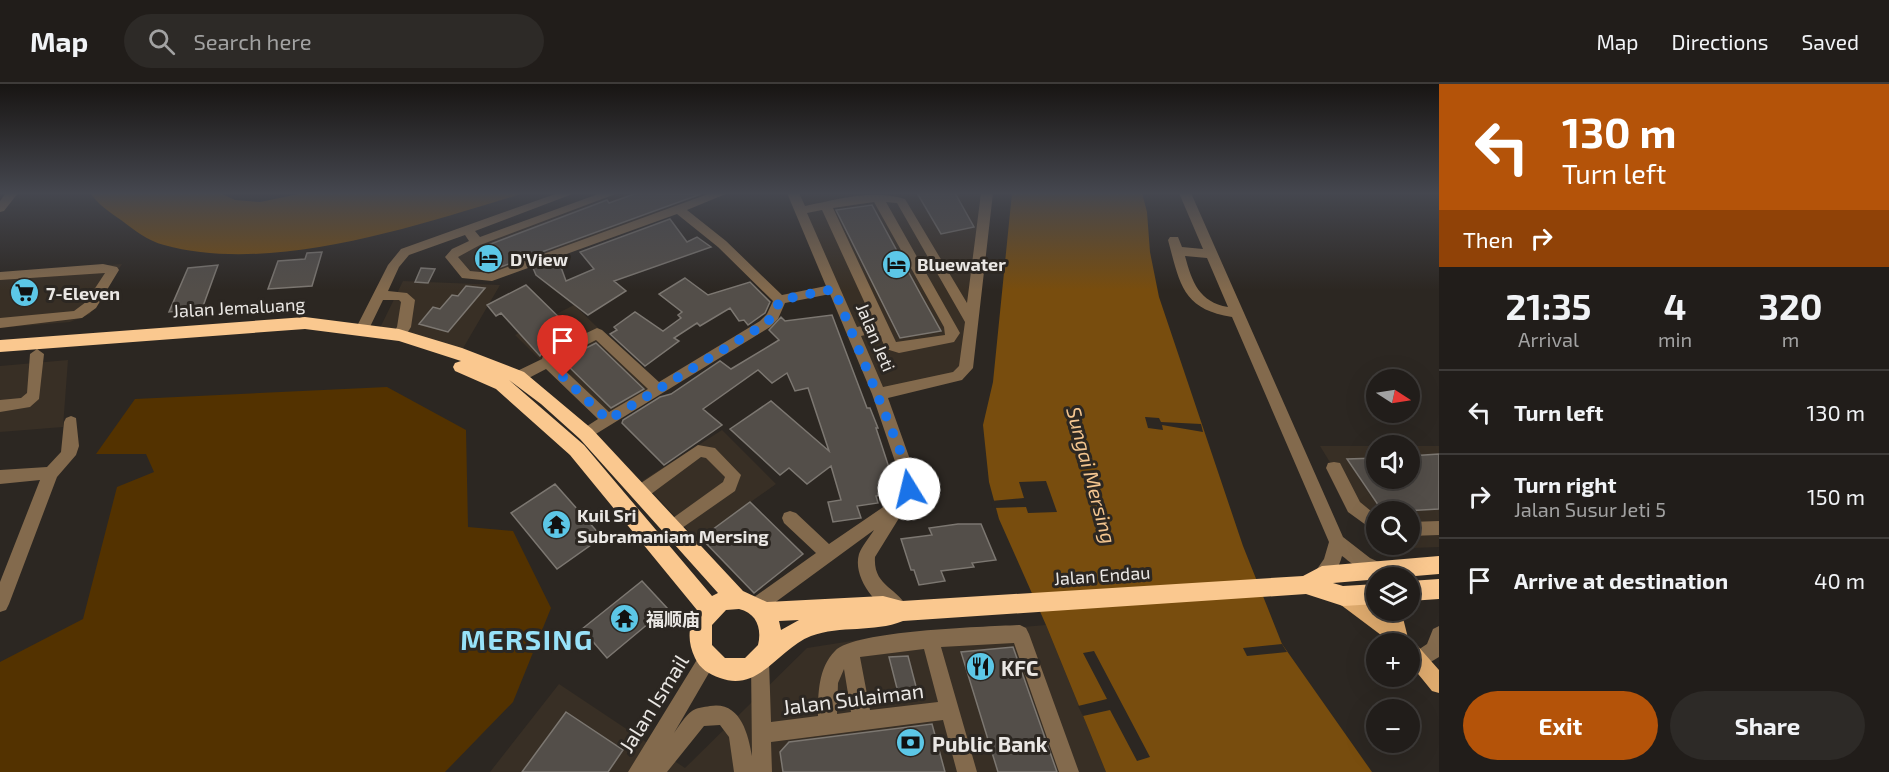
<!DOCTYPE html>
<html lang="en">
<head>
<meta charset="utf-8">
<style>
  :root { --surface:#211d1a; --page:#2d2a27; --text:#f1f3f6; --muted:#a2a2a2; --line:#3e3b39; --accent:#b45309 }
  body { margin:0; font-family:"Exo 2","Noto Sans SC",sans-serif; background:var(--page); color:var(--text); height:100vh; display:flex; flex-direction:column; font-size:22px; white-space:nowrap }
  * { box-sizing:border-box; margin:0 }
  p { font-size:20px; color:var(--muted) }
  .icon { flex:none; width:33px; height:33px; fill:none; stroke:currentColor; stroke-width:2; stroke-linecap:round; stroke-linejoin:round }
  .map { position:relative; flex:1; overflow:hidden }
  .side { display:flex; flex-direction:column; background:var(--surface); width:450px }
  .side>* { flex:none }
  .top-card { background:#b45309; color:#fff; overflow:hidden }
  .needle { width:39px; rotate:102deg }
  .fabs { position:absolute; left:1366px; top:285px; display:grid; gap:12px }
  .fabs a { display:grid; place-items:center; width:54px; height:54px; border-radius:50%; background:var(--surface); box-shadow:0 6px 24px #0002,0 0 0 2px var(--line); font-size:30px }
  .pin { position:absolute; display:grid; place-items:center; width:51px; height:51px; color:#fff; margin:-62px -26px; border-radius:50% 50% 50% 0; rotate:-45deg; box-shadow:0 0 6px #0007 }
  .pin .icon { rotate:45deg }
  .me { position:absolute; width:66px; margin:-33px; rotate:351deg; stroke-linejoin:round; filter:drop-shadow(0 0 4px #0008) }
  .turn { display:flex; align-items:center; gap:21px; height:126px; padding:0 24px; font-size:27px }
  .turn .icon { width:78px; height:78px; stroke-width:2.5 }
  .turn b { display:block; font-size:42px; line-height:51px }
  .then { display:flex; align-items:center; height:57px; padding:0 24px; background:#0003; gap:12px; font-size:22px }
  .eta { display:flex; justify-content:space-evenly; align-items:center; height:102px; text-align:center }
  .eta b { font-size:36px; font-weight:700; line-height:42px }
  .action { display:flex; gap:12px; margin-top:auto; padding:12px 24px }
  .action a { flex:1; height:69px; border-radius:36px; background:var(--accent); color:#fff; font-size:24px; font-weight:700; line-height:69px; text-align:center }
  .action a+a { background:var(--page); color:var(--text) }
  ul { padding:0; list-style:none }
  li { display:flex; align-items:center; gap:18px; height:84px; padding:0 24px; border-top:2px solid var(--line) }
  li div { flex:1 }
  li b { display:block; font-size:22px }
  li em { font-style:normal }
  header { display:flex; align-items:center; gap:36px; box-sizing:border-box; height:84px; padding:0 30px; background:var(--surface); border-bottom:2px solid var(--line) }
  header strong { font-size:28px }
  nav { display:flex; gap:33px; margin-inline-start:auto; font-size:21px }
  .search { width:420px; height:54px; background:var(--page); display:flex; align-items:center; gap:15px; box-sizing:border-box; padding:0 21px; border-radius:33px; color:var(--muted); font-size:22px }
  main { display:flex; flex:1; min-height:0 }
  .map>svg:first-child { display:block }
  .built { fill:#382f25 }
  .green { fill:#533200 }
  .water { fill:#784d0e }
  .pier { fill:#2c2722 }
  .building { fill:#534e49; stroke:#7c7771; stroke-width:1.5 }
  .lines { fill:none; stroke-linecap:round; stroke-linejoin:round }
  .minor { fill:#836a4d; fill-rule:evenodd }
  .major { fill:#dfab6e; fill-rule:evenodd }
  .highway { fill:#fac88f; fill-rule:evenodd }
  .route { stroke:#1a73e8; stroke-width:10; stroke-dasharray:0 18 }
  .labels { text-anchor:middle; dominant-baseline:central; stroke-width:6; stroke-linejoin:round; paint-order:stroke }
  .poi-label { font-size:18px; font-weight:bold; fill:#eae7e4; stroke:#2c2722; text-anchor:start }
  .street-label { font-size:18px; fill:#eae7e4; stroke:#2c2722 }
  .water-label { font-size:20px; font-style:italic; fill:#f5c690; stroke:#2c2722 }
  .near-poi-label { font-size:21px; font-weight:bold; fill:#eae7e4; stroke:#2c2722; text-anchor:start }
  .near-street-label { font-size:21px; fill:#eae7e4; stroke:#2c2722 }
  .near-district-label { font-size:28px; font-weight:bold; letter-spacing:1.5px; fill:#97e1f8; stroke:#2c2722 }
</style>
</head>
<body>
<header>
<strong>Map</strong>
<div class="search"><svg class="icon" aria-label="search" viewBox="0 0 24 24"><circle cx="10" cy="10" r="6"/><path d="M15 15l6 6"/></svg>Search here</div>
<nav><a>Map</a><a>Directions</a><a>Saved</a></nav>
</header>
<main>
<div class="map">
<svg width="1439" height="688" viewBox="0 0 1439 688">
  <rect width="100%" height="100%" fill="#2c2722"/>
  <path class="built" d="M605 109H730L491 195 462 192 449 170Z
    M797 109H984L967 272 954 290 883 306Z
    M122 180 90 230 70 238 0 244V189Z
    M403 197 500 201 462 266 379 246Z
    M574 221 658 301 601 336 515 251Z
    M68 276 63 343 0 348V282Z
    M722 346 776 400 697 456 642 397Z
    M1320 362H1377V394H1410V362H1439V463L1383 465 1380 461 1410 460V428H1377V455Z
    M1046 541 1106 688H490L559 600 685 684 807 564 858 556Z"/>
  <path class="green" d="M387 303 466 346 468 443 513 447 551 524 513 618 445 688H0V578L83 535 117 403 154 388 146 370H96L135 315Z"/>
  <path class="water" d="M90 109H220L235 116 260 118 304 109H524C419 141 272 191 164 161 148 157 134 146 121 136 109 128 99 121 90 109Z
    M1012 109H1142L1147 128 1150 168 1159 213 1243 462 1282 560 1372 688H1106L1046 541 999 435 989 398 983 341 993 298Z"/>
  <path class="pier" d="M1145 333 1159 334 1161 338 1201 340 1203 348 1162 341 1163 346 1148 344Z
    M1046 397 1057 428 1028 429 1026 423 993 424 991 417 1024 414 1019 398Z
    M1282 560 1287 568 1247 572 1243 564Z
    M1094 567 1150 673 1137 677 1110 626 1083 632 1078 622 1107 615 1083 569Z"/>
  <path class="building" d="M637 109 701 110 495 185 480 164 607 116 609 119Z
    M917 109H955L974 143 941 150Z
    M872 121 921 211 941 247 900 254 836 126Z
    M670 135 687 158 697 153 711 163 614 197 626 207 588 231 536 191 533 184 558 175 566 197 594 185 580 168Z
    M322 168 312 202 268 205 278 177 305 175 307 169Z
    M218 181 202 225 169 228 188 184Z
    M421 184 435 185 428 199 415 198Z
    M685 194 708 211 750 198 770 218 765 229 748 241 744 236 739 237 730 224 700 242 697 239 674 254 679 257 645 282 610 250 617 246 614 243 635 228 663 247 681 234 678 231 682 228 659 210Z
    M526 201 577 251 543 267 540 272 501 229 496 232 487 221Z
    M466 202 485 204 448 248 419 240 433 223 440 225 452 211 458 212Z
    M832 231 867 324H870L878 344H876L897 408 876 412 878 419 857 422 861 434 833 438 828 418 841 416 831 382 807 400 789 384 780 391 730 345 771 317 829 367 808 304 795 307 787 289 772 299 758 286 703 325 722 341 664 381 622 339 623 336 660 313 671 310 720 277 731 285 779 256 769 246 781 233 785 237Z
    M596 259 644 305 611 324 562 276Z
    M1439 370V425L1387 428H1383L1347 375 1377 374V394H1410V372Z
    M555 400 602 453 557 485 511 429Z
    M750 418 803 470 754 509 701 454Z
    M958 440H981L996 476 972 479 974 483 941 487 945 497 919 501 914 486H911L901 455 932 451 929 444Z
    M642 497 667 524 607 574 582 545Z
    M1013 563 1057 688H998L961 568Z
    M908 572 919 614 900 616 889 573Z
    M566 628 623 666 608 688H522Z
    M932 640 945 688H783L780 668 789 658Z"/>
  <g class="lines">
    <path class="minor" d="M6 109H18L4 127 0 128V117Z
      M558 109H575L475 147 480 153 601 109H618L480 161 458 173 470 187 491 189 711 109H728L687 126 726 157 782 211 826 202 787 109H799L805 122C840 115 872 105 905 115L967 219 981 109H993L973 284 962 296 888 314 917 395V405L875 473C873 503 898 503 908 525L905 531 899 533C878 525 852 494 859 470 862 462 869 454 874 446L762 528 756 530 750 528 747 522 750 516 816 469 784 439 782 434 784 429 790 427 796 429 829 460 895 415 901 405V395L872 310 830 210 785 219 778 235 770 243 586 356 581 354 578 350 581 346 598 335 546 285 523 297H513L511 293 513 289 542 275 544 269 597 244 602 246 659 298 760 237 767 230 773 217 718 163 677 130 492 197 462 194 445 173 452 165 469 157 465 151 409 171 399 183 388 207 407 209 415 216 411 243 404 254H394L392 251 397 243 401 218 399 216H383L367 249H357L355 246 388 181 401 165ZM874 118 944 243 945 251 896 258 833 124ZM886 118 897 119 965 238 959 282 953 288 883 303 861 252 878 248 886 265 899 269 954 258 960 249ZM822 126 874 239 857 243 807 129ZM596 256 648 305 609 328 555 277Z
      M1179 109H1191L1343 453 1370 474 1385 481 1388 486 1385 491C1370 497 1353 480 1342 472 1339 483 1333 495 1322 499L1316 496 1313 491 1324 475 1329 458 1232 233C1182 225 1180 200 1168 156L1170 153H1178L1182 163 1203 165ZM1185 172 1207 174 1228 223C1199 218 1192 198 1185 172Z
      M103 180 117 183 119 186 96 224 82 234 0 244V234L74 227 86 218 105 189 0 196V188Z
      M37 265 44 270 39 315 30 323 0 328V316L21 314 27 309 30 270Z
      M71 332 76 334 79 362 76 371 57 393 9 520 6 526 0 528V498L40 396 0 400V386L47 383 61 368 64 338 66 334Z
      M698 361 715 364 741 391 735 407 672 451 666 449 664 444 666 439 723 398 725 393 706 374 701 373 647 413 641 415 635 413 633 408 635 403Z
      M1334 378 1340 379 1360 418 1377 432V449L1348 428 1326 384 1328 379Z
      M1439 437V451L1410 452V438Z
      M1020 541 1026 544 1029 550 1079 688H1059L1014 559 941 563 977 688H957L943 636 771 658 772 688H734L729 653 720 641 704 642 667 688H628L701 569 708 566 715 569 717 575 674 649C679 642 685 632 692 627 696 624 704 623 710 622 740 617 748 649 752 672L751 577 753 571 760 568 767 571 769 577 771 638 818 632C818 610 818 584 835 567 855 546 986 543 1020 541ZM924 565 938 618 870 626 860 573ZM844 585 851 628 837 630 838 599Z
      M1439 542V573L1419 585 1412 582 1410 577 1412 570 1427 560 1433 545Z"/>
    <path class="major" d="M1343 504 1385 532 1383 526H1401L1409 558 1416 560 1439 586V609L1432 607 1410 580V560H1393L1337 518 1334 512 1337 506Z"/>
    <path class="highway" d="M305 233 399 245 462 264 524 288 592 345 743 507 767 518 883 512 902 517 1303 492 1322 482 1439 472V490L1333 499 1343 502 1377 500V520L1343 522 1306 510 903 537C873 549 841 541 811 552 779 564 759 609 720 594 709 590 700 585 695 574 687 557 688 543 697 526L570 371 496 305 455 287 453 283 455 279 461 277 399 257 305 245 0 268V256ZM509 296 541 320 580 355 718 509 712 512 584 361ZM739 525C757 529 762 545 758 561L745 574H725L712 561V541L726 526ZM799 536 781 546 779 537Z
      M1439 495V515L1410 517V497Z"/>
  </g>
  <linearGradient id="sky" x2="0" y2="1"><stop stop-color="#181513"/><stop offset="0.53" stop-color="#45474f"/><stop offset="1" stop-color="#45474f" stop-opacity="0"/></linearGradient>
  <rect width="1439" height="206" fill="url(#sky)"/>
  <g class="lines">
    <path class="route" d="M563 293 608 336 765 240 773 232 780 216 834 205 906 381 909 405"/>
  </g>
  <defs>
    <symbol id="hotel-disc" viewBox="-11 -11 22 22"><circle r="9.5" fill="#5cc7e7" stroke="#2c2722"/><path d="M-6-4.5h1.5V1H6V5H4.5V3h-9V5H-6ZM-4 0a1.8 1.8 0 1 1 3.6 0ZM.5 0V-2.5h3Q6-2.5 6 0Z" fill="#111"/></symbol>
    <symbol id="supermarket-disc" viewBox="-11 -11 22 22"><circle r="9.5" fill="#5cc7e7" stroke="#2c2722"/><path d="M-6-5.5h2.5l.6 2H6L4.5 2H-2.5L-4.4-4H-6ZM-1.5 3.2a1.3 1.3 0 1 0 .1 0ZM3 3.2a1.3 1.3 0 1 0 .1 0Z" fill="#111"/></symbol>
    <symbol id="temple-disc" viewBox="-11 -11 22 22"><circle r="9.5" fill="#5cc7e7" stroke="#2c2722"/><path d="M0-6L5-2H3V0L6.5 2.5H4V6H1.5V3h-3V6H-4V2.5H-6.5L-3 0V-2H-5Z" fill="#111"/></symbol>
    <symbol id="restaurant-disc" viewBox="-11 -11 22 22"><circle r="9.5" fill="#5cc7e7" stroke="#2c2722"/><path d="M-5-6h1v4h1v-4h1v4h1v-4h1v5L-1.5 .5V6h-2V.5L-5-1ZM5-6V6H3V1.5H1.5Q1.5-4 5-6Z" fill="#111"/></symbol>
    <symbol id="bank-disc" viewBox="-11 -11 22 22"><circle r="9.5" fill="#5cc7e7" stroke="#2c2722"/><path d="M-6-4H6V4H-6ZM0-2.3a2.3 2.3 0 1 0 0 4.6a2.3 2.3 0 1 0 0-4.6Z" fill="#111"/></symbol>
  </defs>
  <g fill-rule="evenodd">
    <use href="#hotel-disc" x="472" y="158" width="33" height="33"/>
    <use href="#hotel-disc" x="880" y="164" width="33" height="33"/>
    <use href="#supermarket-disc" x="8" y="192" width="33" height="33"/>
    <use href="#temple-disc" x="540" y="424" width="33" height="33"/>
    <use href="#temple-disc" x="608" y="518" width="33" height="33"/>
    <use href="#restaurant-disc" x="964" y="566" width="33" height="33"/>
    <use href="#bank-disc" x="894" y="642" width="33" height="33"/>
  </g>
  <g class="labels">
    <g class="poi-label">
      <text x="510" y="175">D'View</text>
      <text x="917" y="180">Bluewater</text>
      <text x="46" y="209">7-Eleven</text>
      <text x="577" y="431">Kuil Sri<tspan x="577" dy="21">Subramaniam Mersing</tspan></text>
      <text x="646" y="535">福顺庙</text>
    </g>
    <g class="street-label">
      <text transform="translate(239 223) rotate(-3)">Jalan Jemaluang</text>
      <text transform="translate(876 253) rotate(67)">Jalan Jeti</text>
      <text transform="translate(1102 491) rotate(-4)">Jalan Endau</text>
    </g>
    <g class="water-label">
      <text transform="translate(1092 391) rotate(75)">Sungai Mersing</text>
    </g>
    <g class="near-poi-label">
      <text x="1001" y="583">KFC</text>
      <text x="932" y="659">Public Bank</text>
    </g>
    <g class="near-street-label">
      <text transform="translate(853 614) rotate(-7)">Jalan Sulaiman</text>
      <text transform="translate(653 619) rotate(-58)">Jalan Ismail</text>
    </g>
    <g class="near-district-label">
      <text x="527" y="555">MERSING</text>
    </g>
  </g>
</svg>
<div class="fabs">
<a><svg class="needle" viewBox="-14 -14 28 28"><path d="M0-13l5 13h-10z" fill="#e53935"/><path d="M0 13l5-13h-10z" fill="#a2a2a2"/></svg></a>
<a><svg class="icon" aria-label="sound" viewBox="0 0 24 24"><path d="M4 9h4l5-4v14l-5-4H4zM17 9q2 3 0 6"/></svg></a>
<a><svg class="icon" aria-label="search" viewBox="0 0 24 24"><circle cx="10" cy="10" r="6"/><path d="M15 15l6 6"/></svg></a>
<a><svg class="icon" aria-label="layers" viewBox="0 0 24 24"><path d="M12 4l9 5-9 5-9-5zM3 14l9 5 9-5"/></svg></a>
<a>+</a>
<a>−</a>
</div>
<div class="pin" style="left:563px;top:293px;background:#d93025"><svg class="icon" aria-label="arrive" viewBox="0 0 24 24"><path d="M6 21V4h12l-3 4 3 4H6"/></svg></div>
<svg class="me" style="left:909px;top:405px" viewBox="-20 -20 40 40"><circle r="19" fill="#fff"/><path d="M0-13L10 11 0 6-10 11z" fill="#1a73e8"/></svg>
</div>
<section class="side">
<div class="top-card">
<div class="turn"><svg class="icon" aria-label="left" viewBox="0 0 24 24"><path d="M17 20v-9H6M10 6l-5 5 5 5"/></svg><div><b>130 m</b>Turn left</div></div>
<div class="then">Then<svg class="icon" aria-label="right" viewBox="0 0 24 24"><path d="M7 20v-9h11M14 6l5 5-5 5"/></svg></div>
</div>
<div class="eta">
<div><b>21:35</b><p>Arrival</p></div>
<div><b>4</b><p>min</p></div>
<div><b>320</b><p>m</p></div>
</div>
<ul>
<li><svg class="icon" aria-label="left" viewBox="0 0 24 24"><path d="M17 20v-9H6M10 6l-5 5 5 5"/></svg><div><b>Turn left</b></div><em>130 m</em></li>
<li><svg class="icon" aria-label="right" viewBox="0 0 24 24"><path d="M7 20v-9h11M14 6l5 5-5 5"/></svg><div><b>Turn right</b><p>Jalan Susur Jeti 5</p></div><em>150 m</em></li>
<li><svg class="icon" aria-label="arrive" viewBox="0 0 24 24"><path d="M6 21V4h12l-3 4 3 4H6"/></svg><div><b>Arrive at destination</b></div><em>40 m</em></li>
</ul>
<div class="action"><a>Exit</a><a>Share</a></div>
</section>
</main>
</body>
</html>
